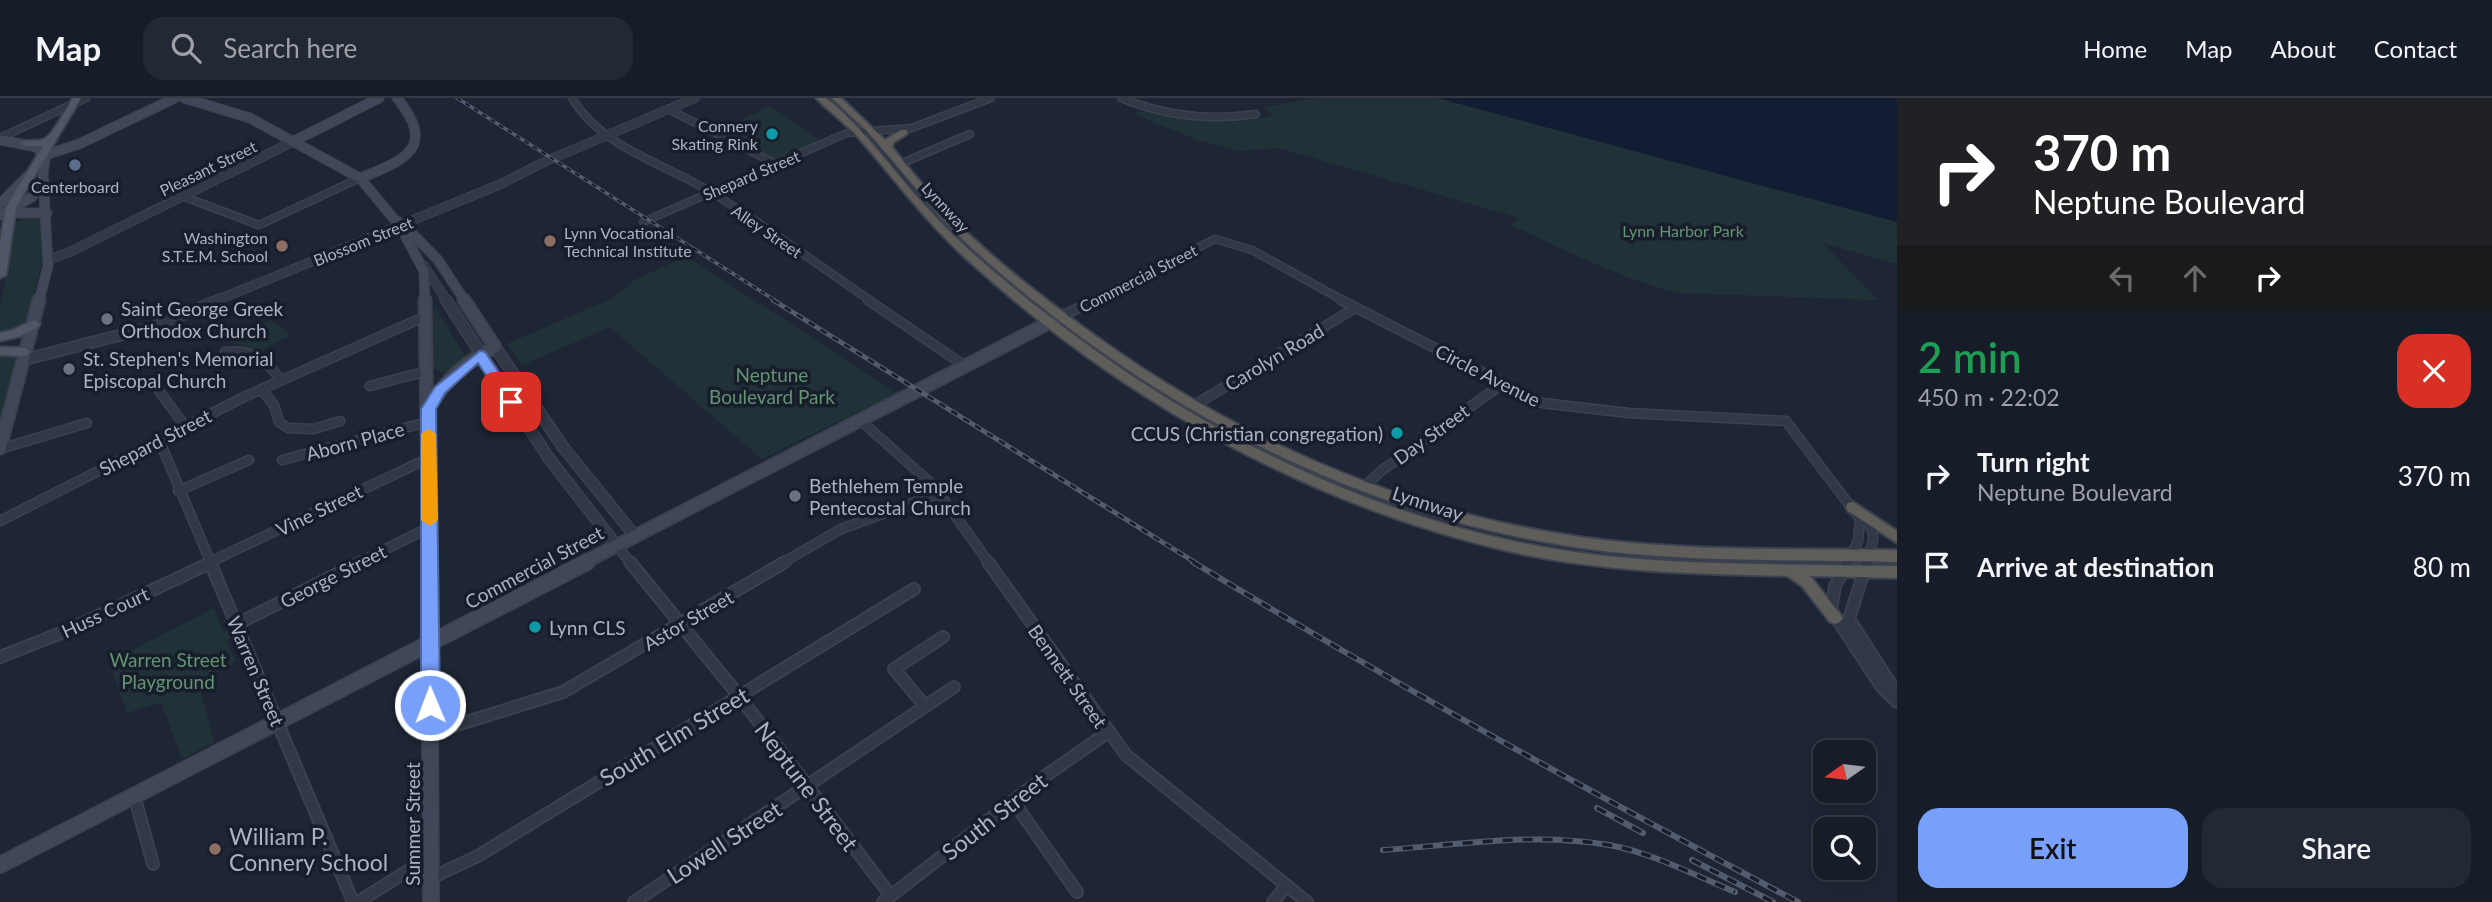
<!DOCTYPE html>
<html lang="en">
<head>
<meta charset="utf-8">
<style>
  :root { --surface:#161c28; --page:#232934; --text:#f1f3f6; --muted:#9ea1a8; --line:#353a45; --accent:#78a0fb }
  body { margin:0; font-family:Lato,sans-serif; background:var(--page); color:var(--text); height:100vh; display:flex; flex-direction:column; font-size:26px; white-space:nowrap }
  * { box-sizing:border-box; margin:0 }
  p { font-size:23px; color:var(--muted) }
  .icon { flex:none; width:38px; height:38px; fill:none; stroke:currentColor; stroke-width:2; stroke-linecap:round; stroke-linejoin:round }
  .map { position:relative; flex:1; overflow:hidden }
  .sheet { display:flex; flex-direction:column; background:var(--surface); width:595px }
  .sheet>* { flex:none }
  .hud { background:#202124; color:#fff; overflow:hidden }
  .needle { width:46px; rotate:256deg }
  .fabs { position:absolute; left:1813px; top:642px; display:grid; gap:14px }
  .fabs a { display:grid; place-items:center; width:63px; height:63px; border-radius:14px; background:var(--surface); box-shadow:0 4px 18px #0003,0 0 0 2px var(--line); font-size:35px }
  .pin { position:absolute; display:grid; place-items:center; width:60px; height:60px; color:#fff; margin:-30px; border-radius:14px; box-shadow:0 4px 10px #0006 }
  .me { position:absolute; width:77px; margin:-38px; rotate:359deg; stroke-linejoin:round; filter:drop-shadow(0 0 5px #0008) }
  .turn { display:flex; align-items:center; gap:24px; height:147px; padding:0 21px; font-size:32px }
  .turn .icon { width:91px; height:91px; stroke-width:2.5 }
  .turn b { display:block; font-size:49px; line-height:60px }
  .lanes { display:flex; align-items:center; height:66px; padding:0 21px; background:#0003; justify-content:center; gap:35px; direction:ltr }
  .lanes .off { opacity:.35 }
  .round { display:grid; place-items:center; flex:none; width:74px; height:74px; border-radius:21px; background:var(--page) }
  .headline { display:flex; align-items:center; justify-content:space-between; height:119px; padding:0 21px }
  h1 { font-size:42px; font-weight:600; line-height:52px; color:#1e9e55 }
  .primary-button { display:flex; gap:14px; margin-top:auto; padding:14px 21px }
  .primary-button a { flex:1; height:80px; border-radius:21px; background:var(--accent); color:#111; font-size:28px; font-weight:600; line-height:80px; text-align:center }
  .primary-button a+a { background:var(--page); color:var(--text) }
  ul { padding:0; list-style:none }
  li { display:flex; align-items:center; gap:21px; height:91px; padding:0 21px }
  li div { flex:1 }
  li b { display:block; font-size:26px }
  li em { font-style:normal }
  header { display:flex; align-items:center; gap:42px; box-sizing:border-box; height:98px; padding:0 35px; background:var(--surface); border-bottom:2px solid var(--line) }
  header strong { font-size:33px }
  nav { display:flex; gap:38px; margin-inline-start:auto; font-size:24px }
  .search { width:490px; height:63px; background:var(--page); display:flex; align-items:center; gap:18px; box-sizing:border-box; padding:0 24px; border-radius:21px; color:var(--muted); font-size:26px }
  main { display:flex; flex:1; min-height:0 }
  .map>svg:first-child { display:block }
  .green { fill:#203237 }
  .water { fill:#121c32 }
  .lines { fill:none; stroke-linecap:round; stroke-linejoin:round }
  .minor-far2-casing { stroke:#3b414f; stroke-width:9 }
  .minor-far1-casing { stroke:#3b414f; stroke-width:11 }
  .minor-casing { stroke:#3b414f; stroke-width:14 }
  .tertiary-far1-casing { stroke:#3b414f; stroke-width:10 }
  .tertiary-casing { stroke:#3b414f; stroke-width:13 }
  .secondary-far2-casing { stroke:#3b414f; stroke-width:11 }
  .secondary-far1-casing { stroke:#3b414f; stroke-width:15 }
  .secondary-casing { stroke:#3b414f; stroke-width:18 }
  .primary-casing { stroke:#3b414f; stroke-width:4 }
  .trunk-casing { stroke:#3c4250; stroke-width:4 }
  .minor-far2 { stroke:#313846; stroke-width:6 }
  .minor-far1 { stroke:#313846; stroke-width:8 }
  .minor { stroke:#313846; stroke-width:10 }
  .tertiary-far1 { stroke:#313846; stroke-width:8 }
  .tertiary { stroke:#313846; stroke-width:10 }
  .secondary-far2 { stroke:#3f4759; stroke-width:9 }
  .secondary-far1 { stroke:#3f4759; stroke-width:11 }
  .secondary { stroke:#3f4759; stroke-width:15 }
  .primary { fill:#4f5766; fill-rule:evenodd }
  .trunk { fill:#5e5d5a; fill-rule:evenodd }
  .rail-far2-casing { stroke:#535c6e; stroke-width:3.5 }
  .rail-far1-casing { stroke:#535c6e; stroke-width:5 }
  .rail-casing { stroke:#535c6e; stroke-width:6 }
  .rail-far2 { stroke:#171d2a; stroke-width:2; stroke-dasharray:5; stroke-linecap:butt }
  .rail-far1 { stroke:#171d2a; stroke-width:2.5; stroke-dasharray:7; stroke-linecap:butt }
  .rail { stroke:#171d2a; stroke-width:3.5; stroke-dasharray:10; stroke-linecap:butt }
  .route { fill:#78a0fb; stroke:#4e68a3; stroke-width:2 }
  .slow { fill:#f59e0b }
  .culture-dot { fill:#0f9aa8; stroke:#171d2a; stroke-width:2.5 }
  .service-dot { fill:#5c6f8a; stroke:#171d2a; stroke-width:2.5 }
  .education-dot { fill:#8d6e63; stroke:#171d2a; stroke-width:2.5 }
  .worship-dot { fill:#6b7280; stroke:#171d2a; stroke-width:2.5 }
  .labels { text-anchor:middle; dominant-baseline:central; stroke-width:7; stroke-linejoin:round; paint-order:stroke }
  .far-poi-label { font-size:16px; fill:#abb2c4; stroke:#171d2a; text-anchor:end }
  .far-street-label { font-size:16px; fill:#abb2c4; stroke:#171d2a }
  .far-park-label { font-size:16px; fill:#629472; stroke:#171d2a }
  .poi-label { font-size:19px; fill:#abb2c4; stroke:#171d2a; text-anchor:start }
  .street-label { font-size:19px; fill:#abb2c4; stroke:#171d2a }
  .park-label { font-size:19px; fill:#629472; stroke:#171d2a }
  .near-street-label { font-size:23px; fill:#abb2c4; stroke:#171d2a }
  .near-poi-label { font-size:23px; fill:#abb2c4; stroke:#171d2a; text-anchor:start }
</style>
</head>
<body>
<header>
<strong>Map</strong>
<div class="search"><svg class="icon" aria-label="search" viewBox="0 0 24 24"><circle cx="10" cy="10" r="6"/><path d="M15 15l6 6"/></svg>Search here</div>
<nav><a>Home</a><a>Map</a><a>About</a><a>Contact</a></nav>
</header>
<main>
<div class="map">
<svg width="1897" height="804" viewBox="0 0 1897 804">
  <rect width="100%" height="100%" fill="#1e2635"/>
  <path class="green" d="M1316 0H1438L1897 124V166L1823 145 1877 202 1679 195C1621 181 1565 152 1511 127L1519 120 1279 50 1238 53 1195 41 1133 16 1140 13C1190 21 1222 27 1273 18L1264 9Z
    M770 8 822 44 773 65 719 33Z
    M27 119 41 121 42 165 27 225 9 234H0V212L15 125Z
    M686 158 897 295 762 361 610 229 522 267 507 246 613 200 633 183Z
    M436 211 466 259 454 271 443 275 433 270V212Z
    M272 222 290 238 261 252 229 244Z
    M0 255 18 258 0 326Z
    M214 510 223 533H228L230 540 227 543 236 564 198 583 214 644 182 661 161 604 127 615 109 564Z"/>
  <path class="water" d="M1438 0H1897V124Z"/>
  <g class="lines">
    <defs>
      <path id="minor-far2" d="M572 0C602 50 663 65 711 94 766 128 818 167 871 203
        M1121 0C1165 18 1209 23 1256 16
        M668 11 776 66
        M909 31 991 0
        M0 40 86 0
        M900 66 970 36
        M182 98 259 127 360 80
        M643 124 847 35 912 30
        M1091 203 1215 141 1252 152 1344 203"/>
      <path id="minor-far1" d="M868 202 965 268
        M1341 202 1542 305 1629 315 1786 323 1860 421 1858 443 1847 465
        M1062 218 1095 202
        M225 254C253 251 265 261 281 282
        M370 288 427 273
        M261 291 274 307 279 324 288 330 314 331 340 323
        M159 293 185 328
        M1193 308 1355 210
        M860 322 934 388 989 465
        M159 342 211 465
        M0 351 87 325
        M282 362 428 324
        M1364 389 1381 373 1502 286
        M178 393 249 362
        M1865 421C1879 437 1872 447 1866 465
        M0 423 244 299 426 218
        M616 447 631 465
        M208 465 429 360
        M358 465 430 429
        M782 465 841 431 940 395"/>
      <path id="minor" d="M210 464 353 804
        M630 464 739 598 891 798
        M988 464 1126 657 1307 804
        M1848 464 1835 488 1831 512 1881 588 1897 604
        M1867 464 1849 521 1897 596
        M237 526 361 464
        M0 559 66 533 212 464
        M925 608 894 571 943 539
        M431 635 563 594 785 464
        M134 697 153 766
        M1013 703 1077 794
        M431 780 478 758 914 491
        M358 804 430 759
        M634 804 954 589
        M883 804 1048 676 1107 635
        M1273 804 1286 788"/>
      <path id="tertiary-far1" d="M48 162 72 153 294 43
        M424 168 447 203
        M215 203 501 86 544 64 695 0"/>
      <path id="tertiary" d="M446 202 548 359 616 447
        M495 249 563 349 635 438
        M23 262 152 229 219 202"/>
      <path id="secondary-far2" d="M184 0 250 20 360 80 394 121 410 133 438 162 465 203
        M0 42 37 49 45 62 43 75 48 168 39 203
        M294 43 379 0
        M42 58 79 46 175 0
        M360 80C406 62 437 49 397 0
        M0 106 28 78
        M9 115H47
        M0 117 32 99 44 83
        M400 128 424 173 425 203"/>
      <path id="secondary-far1" d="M425 202 429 465
        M429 310C444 282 467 263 495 249L464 202
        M0 350 39 202
        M583 465 1062 218"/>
      <path id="secondary" d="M429 464 431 804
        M0 767 587 464"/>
      <path id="primary" d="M73 0H81L16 109 6 177 0 180V144L6 109 43 48H25L20 45C27 41 34 44 42 42 53 39 66 10 73 0Z
        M34 222 40 226 38 229 21 238 0 243V235L13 232Z
        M0 249 25 250 31 254 25 258 0 257Z"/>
      <path id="trunk" d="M816 0H826C863 29 889 68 921 103 948 134 978 161 1010 187 1178 326 1379 431 1597 457 1697 468 1797 466 1897 468V480L1810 478 1840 516 1843 520 1840 524 1835 526 1830 524 1802 488 1787 478C1696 476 1602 474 1512 454 1310 408 1123 303 970 164 927 126 895 81 857 38 844 24 829 13 816 0Z
        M832 0H841L885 42 901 32H907V36L894 44 892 49C912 74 932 99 954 122 989 157 1028 188 1067 217 1219 332 1391 412 1580 439 1685 454 1792 450 1897 452V464C1792 461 1685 465 1581 450 1352 417 1143 305 973 151 936 118 908 79 875 42 862 27 846 14 832 0Z
        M1853 404 1897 433V445L1848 413 1846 409 1848 405Z"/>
    </defs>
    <use href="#minor-far2" class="minor-far2-casing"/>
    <use href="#minor-far1" class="minor-far1-casing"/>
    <use href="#minor" class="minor-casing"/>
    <use href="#tertiary-far1" class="tertiary-far1-casing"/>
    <use href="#tertiary" class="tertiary-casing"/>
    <use href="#secondary-far2" class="secondary-far2-casing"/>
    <use href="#secondary-far1" class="secondary-far1-casing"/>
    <use href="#secondary" class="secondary-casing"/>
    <use href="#primary" class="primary-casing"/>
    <use href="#trunk" class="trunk-casing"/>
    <use href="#minor-far2" class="minor-far2"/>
    <use href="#minor-far1" class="minor-far1"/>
    <use href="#minor" class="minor"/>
    <use href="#tertiary-far1" class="tertiary-far1"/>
    <use href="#tertiary" class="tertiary"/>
    <use href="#secondary-far2" class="secondary-far2"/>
    <use href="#secondary-far1" class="secondary-far1"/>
    <use href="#secondary" class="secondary"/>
    <use href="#primary" class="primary"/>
    <use href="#trunk" class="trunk"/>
    <defs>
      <path id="rail-far2" d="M457 0 776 203"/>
      <path id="rail-far1" d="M773 202 1196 465"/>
      <path id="rail" d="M1193 464C1391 584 1593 696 1798 804
        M1597 710 1643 735
        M1383 752C1458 747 1535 734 1609 747 1653 755 1694 777 1735 794
        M1692 762 1773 804"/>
    </defs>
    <use href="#rail-far2" class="rail-far2-casing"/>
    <use href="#rail-far1" class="rail-far1-casing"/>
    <use href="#rail" class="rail-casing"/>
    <use href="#rail-far2" class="rail-far2"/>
    <use href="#rail-far1" class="rail-far1"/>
    <use href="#rail" class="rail"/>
  </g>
  <path class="route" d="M480 253 485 254 519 304 511 309 506 308 478 265 445 295 436 311 440 607 437 613 430 616 424 613 421 607V311L435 289Z"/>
  <path class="slow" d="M429 331 436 336 438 422 430 428 421 422V336Z"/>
  <g class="culture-dot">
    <circle cx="772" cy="36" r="7"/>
    <circle cx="1397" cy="335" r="7"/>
    <circle cx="535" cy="529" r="7"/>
  </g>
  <circle class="service-dot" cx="75" cy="67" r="7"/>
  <g class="education-dot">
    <circle cx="550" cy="143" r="7"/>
    <circle cx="282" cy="148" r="7"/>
    <circle cx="215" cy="751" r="7"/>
  </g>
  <g class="worship-dot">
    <circle cx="107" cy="221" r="7"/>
    <circle cx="69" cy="271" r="7"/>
    <circle cx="795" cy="398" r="7"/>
  </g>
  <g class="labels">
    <g class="far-poi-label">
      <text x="758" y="27">Connery<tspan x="758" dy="18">Skating Rink</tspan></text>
      <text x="75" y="88" text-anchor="middle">Centerboard</text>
      <text x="564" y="134" text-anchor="start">Lynn Vocational<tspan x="564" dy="18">Technical Institute</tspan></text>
      <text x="268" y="139">Washington<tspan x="268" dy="18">S.T.E.M. School</tspan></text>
    </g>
    <g class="far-street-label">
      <text transform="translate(208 70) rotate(-26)">Pleasant Street</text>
      <text transform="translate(751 77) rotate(-23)">Shepard Street</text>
      <text transform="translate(946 109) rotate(47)">Lynnway</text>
      <text transform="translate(767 133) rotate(34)">Alley Street</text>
      <text transform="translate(363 143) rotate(-22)">Blossom Street</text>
      <text transform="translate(1138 180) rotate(-27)">Commercial Street</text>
    </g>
    <g class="far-park-label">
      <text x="1683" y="132">Lynn Harbor Park</text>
    </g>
    <g class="poi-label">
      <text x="121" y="210">Saint George Greek<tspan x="121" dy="22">Orthodox Church</tspan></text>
      <text x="83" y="260">St. Stephen's Memorial<tspan x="83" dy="22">Episcopal Church</tspan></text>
      <text x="1383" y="335" text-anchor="end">CCUS (Christian congregation)</text>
      <text x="809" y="387">Bethlehem Temple<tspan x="809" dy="22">Pentecostal Church</tspan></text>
      <text x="549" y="529">Lynn CLS</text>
    </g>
    <g class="street-label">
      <text transform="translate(1274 259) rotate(-31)">Carolyn Road</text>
      <text transform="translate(1488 277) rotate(27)">Circle Avenue</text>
      <text transform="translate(1431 336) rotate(-36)">Day Street</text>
      <text transform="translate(355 343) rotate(-15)">Aborn Place</text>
      <text transform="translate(155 344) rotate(-27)">Shepard Street</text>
      <text transform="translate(1428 405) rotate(18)">Lynnway</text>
      <text transform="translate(319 412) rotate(-26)">Vine Street</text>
      <text transform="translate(534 469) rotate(-28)">Commercial Street</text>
      <text transform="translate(333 478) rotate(-27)">George Street</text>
      <text transform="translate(105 514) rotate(-25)">Huss Court</text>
      <text transform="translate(688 522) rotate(-30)">Astor Street</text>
      <text transform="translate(256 573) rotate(67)">Warren Street</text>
      <text transform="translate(1068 578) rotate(55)">Bennett Street</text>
      <text transform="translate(412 726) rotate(-90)">Summer Street</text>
    </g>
    <g class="park-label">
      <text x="772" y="276">Neptune<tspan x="772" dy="22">Boulevard Park</tspan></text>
      <text x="168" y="561">Warren Street<tspan x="168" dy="22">Playground</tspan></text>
    </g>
    <g class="near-street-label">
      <text transform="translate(674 638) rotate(-31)">South Elm Street</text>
      <text transform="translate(807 688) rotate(53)">Neptune Street</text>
      <text transform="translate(994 718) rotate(-38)">South Street</text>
      <text transform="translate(724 744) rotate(-33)">Lowell Street</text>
    </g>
    <g class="near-poi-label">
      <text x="229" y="738">William P.<tspan x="229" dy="26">Connery School</tspan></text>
    </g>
  </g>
</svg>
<div class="fabs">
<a><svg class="needle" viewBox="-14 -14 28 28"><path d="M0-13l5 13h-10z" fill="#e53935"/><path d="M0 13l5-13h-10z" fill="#9ea1a8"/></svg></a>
<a><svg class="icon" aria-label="search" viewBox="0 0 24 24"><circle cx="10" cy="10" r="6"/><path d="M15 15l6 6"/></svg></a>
</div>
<div class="pin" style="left:511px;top:304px;background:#d93025"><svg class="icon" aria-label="arrive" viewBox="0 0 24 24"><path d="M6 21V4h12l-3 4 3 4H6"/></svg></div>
<svg class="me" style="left:430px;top:607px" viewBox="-20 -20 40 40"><circle r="17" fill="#78a0fb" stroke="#fff" stroke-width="3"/><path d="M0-11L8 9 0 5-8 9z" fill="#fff"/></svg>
</div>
<section class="sheet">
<div class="hud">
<div class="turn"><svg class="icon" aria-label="right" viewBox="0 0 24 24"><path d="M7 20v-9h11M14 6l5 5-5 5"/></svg><div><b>370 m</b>Neptune Boulevard</div></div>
<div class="lanes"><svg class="icon off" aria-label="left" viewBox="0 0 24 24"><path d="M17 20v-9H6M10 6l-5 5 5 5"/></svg><svg class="icon off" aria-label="ahead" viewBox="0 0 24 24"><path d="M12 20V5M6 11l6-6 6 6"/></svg><svg class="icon" aria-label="right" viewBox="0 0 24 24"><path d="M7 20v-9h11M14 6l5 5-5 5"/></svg></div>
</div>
<div class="headline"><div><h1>2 min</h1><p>450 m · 22:02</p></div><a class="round" style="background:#d93025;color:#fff"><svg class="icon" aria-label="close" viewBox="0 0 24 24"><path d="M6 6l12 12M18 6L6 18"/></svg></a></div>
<ul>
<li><svg class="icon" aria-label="right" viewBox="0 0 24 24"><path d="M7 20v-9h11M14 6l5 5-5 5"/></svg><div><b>Turn right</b><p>Neptune Boulevard</p></div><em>370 m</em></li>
<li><svg class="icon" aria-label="arrive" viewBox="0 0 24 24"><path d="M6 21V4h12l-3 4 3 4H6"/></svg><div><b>Arrive at destination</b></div><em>80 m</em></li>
</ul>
<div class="primary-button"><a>Exit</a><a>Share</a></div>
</section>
</main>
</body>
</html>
